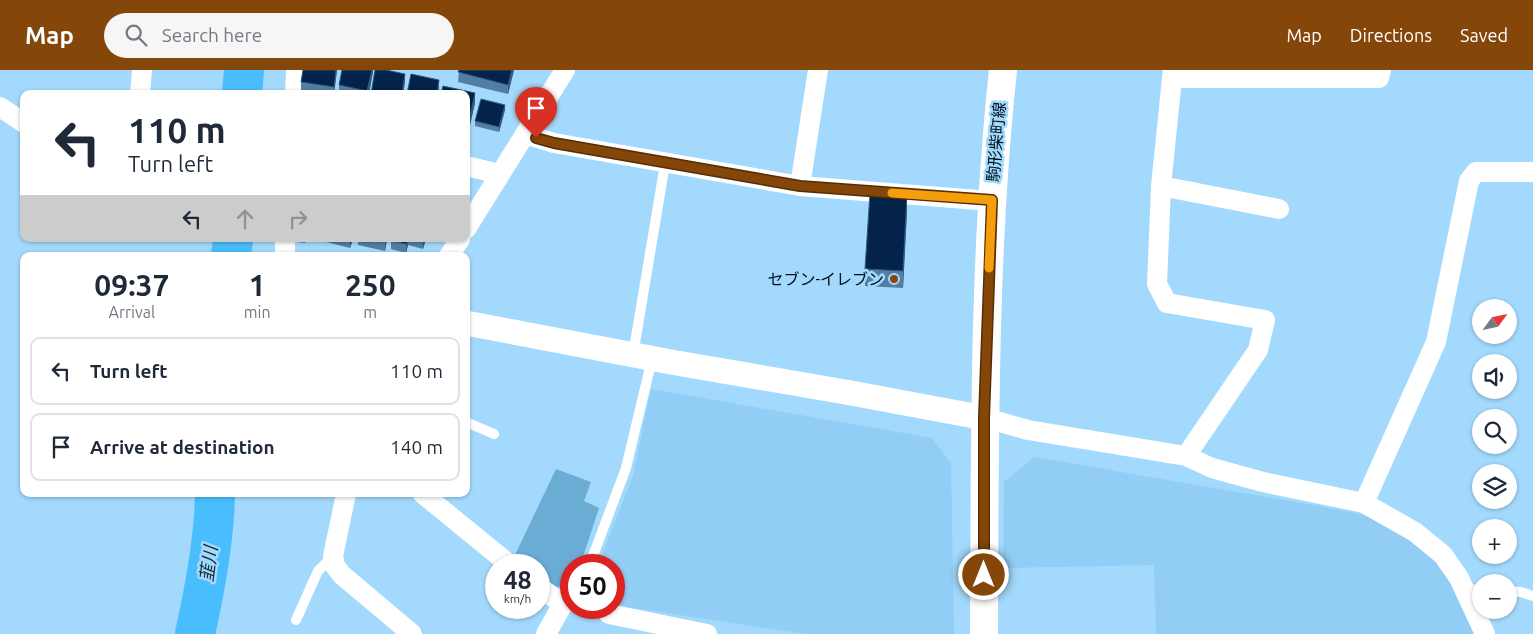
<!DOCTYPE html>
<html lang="en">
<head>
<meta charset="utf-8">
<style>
  :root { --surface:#fff; --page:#f6f6f7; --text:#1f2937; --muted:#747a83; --line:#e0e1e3; --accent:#85460a }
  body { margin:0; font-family:Ubuntu,"Noto Sans JP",sans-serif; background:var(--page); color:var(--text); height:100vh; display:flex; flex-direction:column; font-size:19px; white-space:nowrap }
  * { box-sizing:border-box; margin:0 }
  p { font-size:16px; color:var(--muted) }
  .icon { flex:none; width:28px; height:28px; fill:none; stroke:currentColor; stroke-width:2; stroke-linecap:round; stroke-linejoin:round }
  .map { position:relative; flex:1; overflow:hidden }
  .details { position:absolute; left:20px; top:182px; width:450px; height:245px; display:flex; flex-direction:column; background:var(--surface); border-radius:10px; box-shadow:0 1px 4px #0004 }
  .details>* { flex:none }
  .guide { position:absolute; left:20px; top:20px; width:450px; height:152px; border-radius:10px; box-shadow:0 1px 4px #0004; background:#fff; color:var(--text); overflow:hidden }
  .needle { width:32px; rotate:57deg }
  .controls { position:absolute; left:1472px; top:229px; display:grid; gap:10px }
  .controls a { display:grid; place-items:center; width:45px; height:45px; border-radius:50%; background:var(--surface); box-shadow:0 1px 4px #0004; font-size:25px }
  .speed { position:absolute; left:485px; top:484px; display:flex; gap:10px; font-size:25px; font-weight:700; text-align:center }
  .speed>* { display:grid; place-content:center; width:65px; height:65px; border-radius:50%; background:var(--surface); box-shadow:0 1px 4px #0004; line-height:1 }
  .speed small { font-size:12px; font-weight:400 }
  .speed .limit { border:8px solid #d22; background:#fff; color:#111 }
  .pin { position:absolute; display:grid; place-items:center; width:42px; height:42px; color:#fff; margin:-51px -21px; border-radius:50% 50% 50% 0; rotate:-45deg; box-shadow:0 0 5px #0007 }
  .pin .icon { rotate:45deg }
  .me { position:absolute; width:55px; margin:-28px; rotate:0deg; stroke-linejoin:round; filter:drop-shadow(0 0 4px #0008) }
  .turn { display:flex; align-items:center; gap:18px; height:105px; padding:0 25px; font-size:22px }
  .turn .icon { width:65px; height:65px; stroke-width:2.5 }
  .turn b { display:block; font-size:35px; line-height:42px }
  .lanes { display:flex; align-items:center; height:48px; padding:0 25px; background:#0003; justify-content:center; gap:25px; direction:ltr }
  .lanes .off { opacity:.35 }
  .eta { display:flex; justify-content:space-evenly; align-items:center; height:85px; text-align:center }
  .eta b { font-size:30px; font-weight:600; line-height:35px }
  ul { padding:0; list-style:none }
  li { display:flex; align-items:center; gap:15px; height:68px; margin:0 10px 8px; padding:0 15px; border:2px solid var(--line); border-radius:10px }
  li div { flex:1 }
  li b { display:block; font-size:19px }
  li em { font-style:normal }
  header { display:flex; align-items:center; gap:30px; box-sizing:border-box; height:70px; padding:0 25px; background:var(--accent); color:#fff }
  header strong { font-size:24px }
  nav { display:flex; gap:28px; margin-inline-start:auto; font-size:18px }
  .search { width:350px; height:45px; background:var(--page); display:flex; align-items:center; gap:12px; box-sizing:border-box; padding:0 18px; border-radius:28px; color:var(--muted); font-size:19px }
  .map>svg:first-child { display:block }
  .built { fill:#91cdf4 }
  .green { fill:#6aacd4 }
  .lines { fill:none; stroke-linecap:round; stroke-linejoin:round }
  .river { stroke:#49bdfd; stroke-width:40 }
  .service { stroke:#fff; stroke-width:10 }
  .minor { stroke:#fff; stroke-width:20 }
  .tertiary { stroke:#fff; stroke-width:25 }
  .secondary { stroke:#fff; stroke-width:28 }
  .wall { fill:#537ea4 }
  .shaded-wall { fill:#335a80 }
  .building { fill:#04234b; stroke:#335a80 }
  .route-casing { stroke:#562e06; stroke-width:12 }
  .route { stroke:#85460a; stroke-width:9 }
  .slow { stroke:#f59e0b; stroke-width:9 }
  .poi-dot { fill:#85460a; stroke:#a2d9fc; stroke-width:2 }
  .labels { text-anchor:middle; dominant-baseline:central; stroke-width:5; stroke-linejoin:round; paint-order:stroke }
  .street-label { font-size:16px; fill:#00111d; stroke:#a2d9fc }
  .poi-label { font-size:16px; fill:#00111d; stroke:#a2d9fc; text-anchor:end }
  .water-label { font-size:18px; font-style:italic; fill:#182c37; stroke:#a2d9fc }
</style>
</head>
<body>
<header>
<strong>Map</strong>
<div class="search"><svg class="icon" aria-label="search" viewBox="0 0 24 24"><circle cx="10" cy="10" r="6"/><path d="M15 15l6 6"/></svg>Search here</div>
<nav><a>Map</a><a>Directions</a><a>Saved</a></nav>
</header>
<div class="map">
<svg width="1533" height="564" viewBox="0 0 1533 564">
  <rect width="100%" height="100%" fill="#a2d9fc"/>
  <path class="built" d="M651 319 932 368 951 393 954 564H806L614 535V519L619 509 614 506V495H598L633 406Z
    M1034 387 1335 439 1371 447 1407 466 1443 498 1479 564H1156L1154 495 1003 498 1004 412Z"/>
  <path class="green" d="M556 399 591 412 584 431 599 438 583 487 578 495H571V506L566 515 554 518 539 505V495H527L515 485Z"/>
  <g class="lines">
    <path class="river" d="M242 24 244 0
      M231 186 233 169
      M195 564C205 518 214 471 215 424"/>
    <path class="service" d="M633 285 665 94
      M466 352 494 364
      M587 495 593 486 626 398 652 289
      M1465 519 1481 520
      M1509 521 1521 522 1533 526
      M563 534 571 520
      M296 550 318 501 333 486"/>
    <path class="minor" d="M1173 0 1172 8H1379L1381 0
      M1172 8 1161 116 1157 214 1167 233 1265 250 1258 280 1186 386
      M140 24 142 0
      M295 24 296 0
      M0 37 24 53
      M525 64 554 73 800 116 991 131
      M466 96 500 104
      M800 116 818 0
      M1161 116 1279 139
      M466 159 565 0
      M285 186V169
      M449 186 460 169
      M985 348 1028 360 1186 386 1212 398 1263 412 1364 433 1415 462 1443 485 1459 508 1485 564
      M346 424 333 486 335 496 342 505 412 564
      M423 424 510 495
      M1364 433 1436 272 1469 111 1476 102H1533
      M539 517 563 534 546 564
      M609 544 707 564"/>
    <path class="tertiary" d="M466 253 671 292 851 323 985 348"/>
    <path class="secondary" d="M984 564C985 376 983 187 1003 0"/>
  </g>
  <path class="wall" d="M337 0 334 24H316L301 22V12Z
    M373 0 369 24H339V15Z
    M459 0H514L508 24 458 12Z
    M466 24 475 33 469 59 466 58Z
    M505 40 499 62 475 56V51Z
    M907 141 903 218 865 216V199Z
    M289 169H306L305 173 289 171Z
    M322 169H353L350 178 322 171Z
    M358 169H387L385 181 358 175Z
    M391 169H426L423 179 408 175 406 183 391 179Z"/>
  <path class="shaded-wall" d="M336 0H337L334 24V17Z
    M372 0H373V2L369 24H367Z
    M512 0H514L508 24V15Z
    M405 4V13L403 24H402Z
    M439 10V24H437Z
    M475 23V33L469 59V50Z
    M505 35V40L499 62V57Z
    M907 124V141L903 218V201Z
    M350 169H353L350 178Z
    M385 169H387L385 181Z
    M408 169V175L406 183V174Z
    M423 169H426L423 179Z"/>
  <path class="building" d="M303 0H336L334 17 301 12Z
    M342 0H372L367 21 339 15Z
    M375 0H386L405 4 402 24H371Z
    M459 0H512L508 15 458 2Z
    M411 4 439 10 437 24H407Z
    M443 16 475 23 469 50 466 49V24H441Z
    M481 29 505 35 499 57 475 51Z
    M870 123 907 124 903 201 865 199Z
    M373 169H385V171Z
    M391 169H408L406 174 391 170Z"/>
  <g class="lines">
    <defs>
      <path id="route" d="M536 68 554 73 800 116 992 130 984 348V505"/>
    </defs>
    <use href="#route" class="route-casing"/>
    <use href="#route" class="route"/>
    <path class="slow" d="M892 123 992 130 989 198"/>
  </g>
  <circle class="poi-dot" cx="894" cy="209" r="5"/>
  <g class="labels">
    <g class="street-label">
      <text transform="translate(996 72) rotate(-85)">駒形柴町線</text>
    </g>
    <g class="poi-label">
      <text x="884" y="209">セブン-イレブン</text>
    </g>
    <g class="water-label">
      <text transform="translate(208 494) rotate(-83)">韮川</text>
    </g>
  </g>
</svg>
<div class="controls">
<a><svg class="needle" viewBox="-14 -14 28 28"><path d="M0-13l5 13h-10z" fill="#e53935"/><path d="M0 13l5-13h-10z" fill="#747a83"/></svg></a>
<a><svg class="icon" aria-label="sound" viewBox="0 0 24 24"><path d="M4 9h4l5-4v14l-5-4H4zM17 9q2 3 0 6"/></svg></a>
<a><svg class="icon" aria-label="search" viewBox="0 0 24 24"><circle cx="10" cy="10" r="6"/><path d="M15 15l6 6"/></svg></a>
<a><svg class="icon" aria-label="layers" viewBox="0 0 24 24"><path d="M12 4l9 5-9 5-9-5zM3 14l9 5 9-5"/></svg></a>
<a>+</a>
<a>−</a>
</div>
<div class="speed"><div>48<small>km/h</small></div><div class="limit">50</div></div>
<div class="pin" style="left:536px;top:68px;background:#d93025"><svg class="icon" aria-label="arrive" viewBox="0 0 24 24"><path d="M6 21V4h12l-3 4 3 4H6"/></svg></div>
<svg class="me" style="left:984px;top:505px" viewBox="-20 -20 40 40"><circle r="17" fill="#85460a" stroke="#fff" stroke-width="3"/><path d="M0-11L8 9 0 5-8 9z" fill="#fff"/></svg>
<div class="guide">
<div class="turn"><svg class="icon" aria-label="left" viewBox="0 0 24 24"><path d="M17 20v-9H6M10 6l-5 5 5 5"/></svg><div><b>110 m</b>Turn left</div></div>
<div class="lanes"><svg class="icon" aria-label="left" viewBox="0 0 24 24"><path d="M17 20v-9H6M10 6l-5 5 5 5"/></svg><svg class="icon off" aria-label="ahead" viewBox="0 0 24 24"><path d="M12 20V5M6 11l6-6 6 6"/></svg><svg class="icon off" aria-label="right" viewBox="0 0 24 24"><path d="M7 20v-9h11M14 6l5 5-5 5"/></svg></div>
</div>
<section class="details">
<div class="eta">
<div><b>09:37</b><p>Arrival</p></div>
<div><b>1</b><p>min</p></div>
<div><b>250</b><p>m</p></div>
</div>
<ul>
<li><svg class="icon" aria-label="left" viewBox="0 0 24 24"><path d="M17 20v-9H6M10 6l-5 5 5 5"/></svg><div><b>Turn left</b></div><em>110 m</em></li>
<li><svg class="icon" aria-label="arrive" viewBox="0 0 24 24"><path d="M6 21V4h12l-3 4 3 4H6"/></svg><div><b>Arrive at destination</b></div><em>140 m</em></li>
</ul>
</section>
</div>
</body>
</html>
